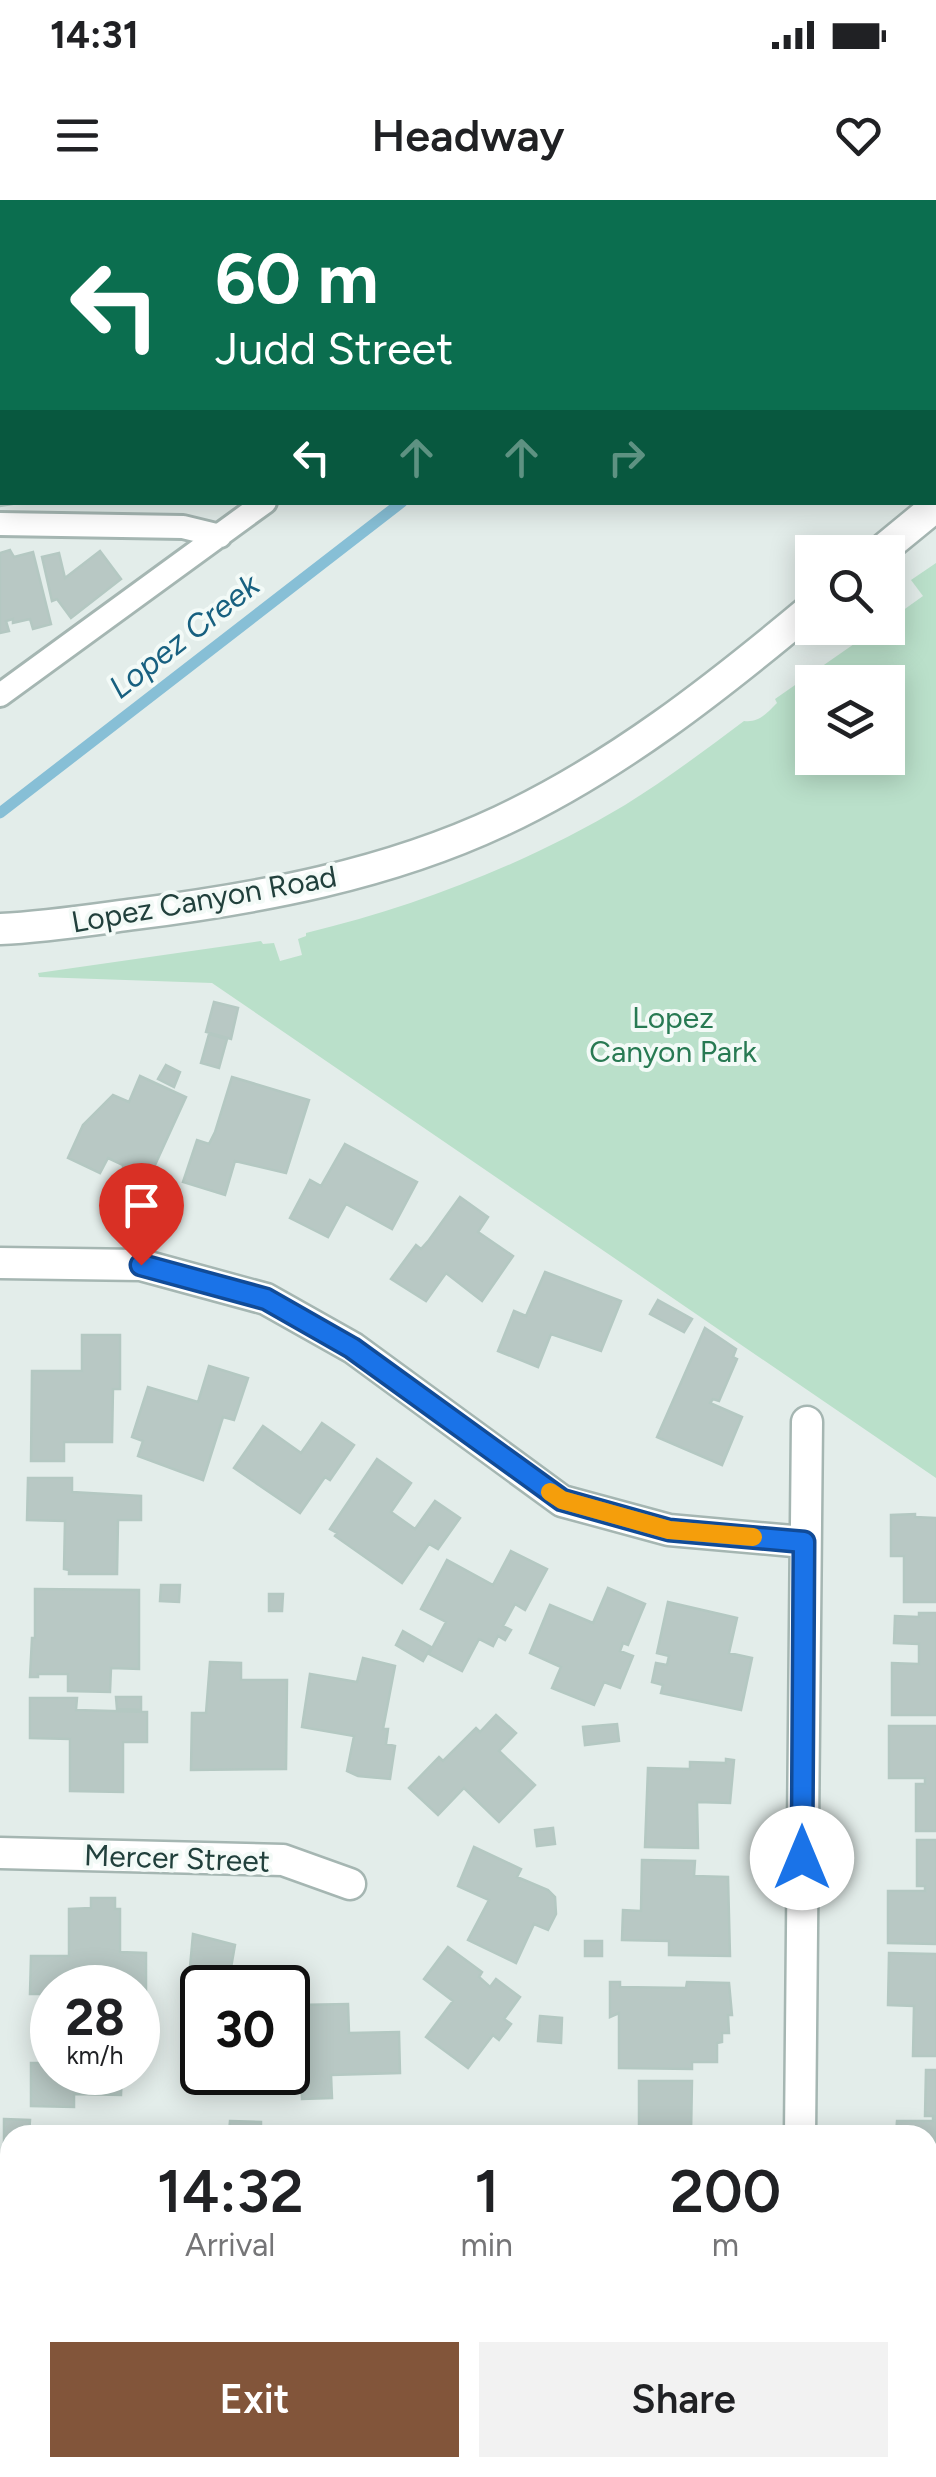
<!DOCTYPE html>
<html lang="en">
<head>
<meta charset="utf-8">
<style>
  :root { --surface:#fff; --page:#f2f2f2; --text:#202124; --muted:#757577; --accent:#82553a }
  body { margin:0; font-family:Figtree,sans-serif; background:var(--page); color:var(--text); height:100vh; display:flex; flex-direction:column; font-size:38px; white-space:nowrap }
  * { box-sizing:border-box; margin:0 }
  p { font-size:32px; color:var(--muted) }
  .icon { flex:none; width:55px; height:55px; fill:none; stroke:currentColor; stroke-width:2; stroke-linecap:round; stroke-linejoin:round }
  .map { position:relative; flex:1; overflow:hidden }
  .drawer { position:absolute; left:0px; top:1925px; width:938px; height:352px; display:flex; flex-direction:column; background:var(--surface); border-radius:30px 30px 0 0; box-shadow:0 5px 25px #0003 }
  .drawer>* { flex:none }
  .hud { position:absolute; left:0px; top:0px; width:938px; height:305px; box-shadow:0 5px 25px #0003; background:#0b6e4f; color:#fff; overflow:hidden }
  .buttons { position:absolute; left:795px; top:335px; display:grid; gap:20px }
  .buttons a { display:grid; place-items:center; width:110px; height:110px; border-radius:0px; background:var(--surface); box-shadow:0 5px 25px #0003; font-size:50px }
  .speed { position:absolute; left:30px; top:1765px; display:flex; gap:20px; font-size:50px; font-weight:700; text-align:center }
  .speed>* { display:grid; place-content:center; width:130px; height:130px; border-radius:50%; background:var(--surface); box-shadow:0 5px 25px #0003; line-height:1 }
  .speed small { font-size:25px; font-weight:400 }
  .speed .limit { border:5px solid #111; border-radius:15px; background:#fff; color:#111 }
  .pin { position:absolute; display:grid; place-items:center; width:85px; height:85px; color:#fff; margin:-102px -42px; border-radius:50% 50% 50% 0; rotate:-45deg; box-shadow:0 0 10px #0007 }
  .pin .icon { rotate:45deg }
  .me { position:absolute; width:110px; margin:-55px; rotate:0deg; stroke-linejoin:round; filter:drop-shadow(0 0 8px #0008) }
  .turn { display:flex; align-items:center; gap:35px; height:210px; padding:0 50px; font-size:45px }
  .turn .icon { width:130px; height:130px; stroke-width:2.5 }
  .turn b { display:block; font-size:70px; line-height:85px }
  .lanes { display:flex; align-items:center; height:95px; padding:0 50px; background:#0003; justify-content:center; gap:50px; direction:ltr }
  .lanes .off { opacity:.35 }
  .eta { display:flex; justify-content:space-evenly; align-items:center; height:170px; text-align:center }
  .eta b { font-size:60px; font-weight:600; line-height:70px }
  .button { display:flex; gap:20px; margin-top:auto; padding:20px 50px }
  .button a { flex:1; height:115px; border-radius:0px; background:var(--accent); color:#fff; font-size:40px; font-weight:600; line-height:115px; text-align:center }
  .button a+a { background:var(--page); color:var(--text) }
  .status { display:flex; justify-content:space-between; align-items:center; height:70px; padding:0 50px; background:var(--surface); direction:ltr }
  .status svg { height:28px; fill:currentColor }
  header { display:flex; justify-content:space-between; align-items:center; height:130px; padding:0 50px; background:var(--surface); font-size:45px; font-weight:600 }
  .map>svg:first-child { display:block }
  .green { fill:#bae0ca; fill-rule:evenodd }
  .lines { fill:none; stroke-linecap:round; stroke-linejoin:round }
  .stream { stroke:#87bfd6; stroke-width:11 }
  .building { fill:#b8c8c4; stroke:#b4c8c2; stroke-width:2.5 }
  .lane-casing { stroke:#a5b6b2; stroke-width:28 }
  .street-casing { stroke:#a5b6b2; stroke-width:35 }
  .lane { stroke:#fff; stroke-width:22 }
  .street { stroke:#fff; stroke-width:30 }
  .route-casing { stroke:#114b97; stroke-width:25 }
  .route { stroke:#1a73e8; stroke-width:18 }
  .slow { stroke:#f59e0b; stroke-width:18 }
  .labels { text-anchor:middle; dominant-baseline:central; stroke-width:8; stroke-linejoin:round; paint-order:stroke }
  .street-label { font-size:30px; fill:#21403c; stroke:#f3faf7 }
  .park-label { font-size:30px; fill:#287a53; stroke:#f3faf7 }
  .water-label { font-size:32px; font-style:italic; fill:#176080; stroke:#f3faf7 }
</style>
</head>
<body>
<div class="status"><b>14:31</b><svg viewBox="0 0 49 12"><path d="M0 12V9h3v3zM5 12V6h3v6zM10 12V3h3v9zM15 12V0h3v12zM26 1h20v11H26zM47 4h2v5h-2z"/></svg></div>
<header><svg class="icon" aria-label="menu" viewBox="0 0 24 24"><path d="M4 6h16M4 12h16M4 18h16"/></svg>Headway<svg class="icon" aria-label="heart" viewBox="0 0 24 24"><path d="M12 20l-8-8c-3-5 5-10 8-4 3-6 11-1 8 4z"/></svg></header>
<div class="map">
<svg width="936" height="2277" viewBox="0 0 936 2277">
  <rect width="100%" height="100%" fill="#e3edea"/>
  <path class="green" d="M936 363V1278L212 783 39 777 38 773 261 741 263 744 274 743 280 761 302 755 298 739 306 736V733C418 706 526 664 625 605 667 579 705 550 744 521 759 523 767 513 777 503L775 499 877 428H888V421L923 396 911 380ZM812 482H888V558H812Z"/>
  <g class="lines">
    <path class="stream" d="M0 613 402 302"/>
  </g>
  <path class="building" d="M0 0H50L51 2H2V23Z
    M2 122V200L0 191Z
    M0 212 2 302H24L0 306Z
    M10 350 14 357 33 352 51 424 33 429 30 419 13 423V419L6 421 9 431 0 433V353Z
    M100 351 121 379 71 418 57 399 52 401 42 357 59 353 65 378Z
    M214 802 238 808 231 839 206 832Z
    M209 834 227 839 219 868 201 863Z
    M166 865 180 872 174 887 158 879Z
    M140 876 186 897 150 976 123 967V965L108 958 100 973 68 958 83 925 113 895 129 902Z
    M232 877 309 900 286 973 235 961 225 995 183 982 197 940 209 944 215 932Z
    M345 944 417 982 392 1029 346 1004 328 1037 290 1018 310 980 321 986Z
    M460 997 488 1017 478 1032 513 1056 482 1101 446 1073 426 1101 391 1079 416 1045 421 1049 429 1040Z
    M545 1072 621 1101 601 1151 551 1134 538 1167 498 1151 514 1111 526 1116Z
    M658 1100 692 1119 684 1132 650 1114Z
    M705 1128 736 1149 733 1157 737 1159 719 1201 713 1199 710 1203 742 1217 722 1265 657 1237Z
    M82 1135H120V1189H113L112 1242H64V1261H31L32 1171H82Z
    M209 1166 248 1178 234 1220 223 1217 203 1280 138 1256 143 1241 132 1237 148 1187 198 1202Z
    M322 1223 354 1245 330 1280 325 1277 300 1313 234 1268 263 1226 301 1253Z
    M377 1259 411 1283 391 1312 415 1329 435 1301 460 1318 438 1349 429 1344 402 1383 335 1336 337 1333 330 1329Z
    M28 1278H72V1292L141 1296V1320H118L117 1374H69V1370L64 1369 65 1321 27 1320Z
    M915 1314V1317L936 1318V1402H904V1356H891V1315Z
    M511 1351 547 1369 525 1410 515 1404 503 1426 511 1430 505 1440 498 1436 493 1446 479 1439 462 1471 429 1454 446 1422 421 1409 447 1360 493 1385Z
    M161 1385H180L179 1402 160 1401Z
    M608 1388 645 1404 628 1445 623 1443 620 1451 633 1456 620 1488 604 1482 594 1505 552 1488 561 1467 530 1453 550 1405 593 1423Z
    M35 1389 139 1390V1469L111 1468 110 1492 68 1491V1474H38V1477H30L32 1438H35Z
    M269 1394H283L282 1411H269Z
    M668 1402 737 1418 729 1453 752 1458 741 1510 661 1493 663 1485 652 1482 656 1463 667 1465 669 1456 657 1453Z
    M919 1413H936V1515H892V1463L919 1464V1444L894 1443 895 1416 919 1417Z
    M403 1431 431 1447 423 1461 396 1445Z
    M363 1458 395 1466 383 1529H388L386 1544 395 1546 390 1579 358 1576 347 1571 354 1536 302 1527 310 1474 357 1482Z
    M210 1462 241 1463V1480H287L286 1569 191 1570 192 1513H206Z
    M116 1497H141V1510L117 1509Z
    M30 1498H77L76 1510 147 1512V1542H123V1592L70 1591V1539L30 1538Z
    M496 1515 516 1533 499 1551 535 1585 499 1622 464 1588 438 1615 409 1588 439 1557 443 1561 476 1528 480 1532Z
    M617 1524 619 1541 585 1545 583 1527Z
    M889 1526H936V1631H916V1584H925V1578H889Z
    M726 1559 734 1560 730 1603 697 1602 698 1648 645 1647 648 1568 690 1569V1562L726 1563Z
    M553 1628 555 1644 537 1646 535 1630Z
    M917 1640H936V1744L888 1743V1691H925V1686H917Z
    M474 1647 521 1669 517 1677 548 1690 555 1697 556 1714 548 1730 534 1724 516 1763 468 1740 489 1700 458 1686Z
    M642 1660 695 1661 694 1676 728 1677 730 1756 669 1755V1741L622 1740 623 1710 641 1711Z
    M91 1698H115V1709H120V1752L146 1753V1790L52 1788V1794H30L31 1756H69V1709L91 1708Z
    M193 1734 235 1745 229 1779 275 1784V1788H202V1825L188 1822 194 1791V1779L189 1778Z
    M585 1741H602V1756H585Z
    M448 1747 482 1772 479 1777 490 1787 496 1779 520 1797 504 1819 511 1824 499 1840 493 1835 468 1868 426 1837 453 1801 424 1779Z
    M889 1753 936 1754V1856H913L914 1806 888 1805Z
    M610 1782H620V1787L686 1788 687 1782 729 1783 732 1815H728L729 1833H722V1842L717 1843V1862H692V1869L619 1868V1813L610 1817Z
    M348 1804 349 1833 399 1832 400 1873 331 1875 332 1898 302 1899 297 1805Z
    M540 1816 562 1818 561 1843 538 1841Z
    M31 1863H52V1872H122L121 1895 74 1894V1907L31 1906Z
    M926 1870H936V1974H928V1935H896L897 1921H933V1916H925Z
    M639 1881H692L691 1934 727 1935H639Z
    M4 1919 30 1920 29 1935H10V1942H4Z
    M230 1921 261 1922V1929L247 1928V1933H229Z
    M932 1983H936V2088H928V2036H933L934 2030 931 2029Z
    M928 2113 936 2117 933 2123 936 2124 934 2215 928 2211Z
    M2 2257H10V2268H83V2277H2Z
    M928 2257 932 2263 924 2277H843L838 2271 826 2277 819 2268H928Z
    M120 2268H199L198 2277H120Z
    M236 2268H318V2277H236Z
    M350 2268H433V2276L350 2277Z
    M458 2268H550V2271H540V2277H457Z
    M590 2268 685 2269V2277H603L590 2275Z
    M742 2268H782V2271L776 2272 777 2277H697L743 2272Z"/>
  <g class="lines">
    <defs>
      <path id="lane" d="M524 0 539 2
        M0 85H2
        M0 324 183 327 220 336
        M0 495 265 302"/>
      <path id="street" d="M766 0 768 2
        M935 223 936 224
        M880 352 936 306
        M0 729C45 727 90 720 135 714 260 698 386 675 501 621 616 567 715 489 812 408
        M0 1063 141 1065 266 1099 353 1148 562 1301 669 1330 804 1342
        M0 1653 283 1660 350 1684
        M800 1935 807 1222
        M0 2144H10"/>
    </defs>
    <use href="#lane" class="lane-casing"/>
    <use href="#street" class="street-casing"/>
    <use href="#lane" class="lane"/>
    <use href="#street" class="street"/>
  </g>
  <g class="lines">
    <defs>
      <path id="route" d="M141 1065 266 1099 352 1148 562 1300 669 1330 804 1342 802 1658"/>
    </defs>
    <use href="#route" class="route-casing"/>
    <use href="#route" class="route"/>
    <path class="slow" d="M550 1292 562 1300 669 1330 753 1337"/>
  </g>
  <g class="labels">
    <g class="street-label">
      <text transform="translate(204 699) rotate(-10)">Lopez Canyon Road</text>
      <text transform="translate(177 1658) rotate(2)">Mercer Street</text>
    </g>
    <g class="park-label">
      <text x="673" y="817">Lopez<tspan x="673" dy="34">Canyon Park</tspan></text>
    </g>
    <g class="water-label">
      <text transform="translate(184 436) rotate(-38)">Lopez Creek</text>
    </g>
  </g>
</svg>
<div class="buttons">
<a><svg class="icon" aria-label="search" viewBox="0 0 24 24"><circle cx="10" cy="10" r="6"/><path d="M15 15l6 6"/></svg></a>
<a><svg class="icon" aria-label="layers" viewBox="0 0 24 24"><path d="M12 4l9 5-9 5-9-5zM3 14l9 5 9-5"/></svg></a>
</div>
<div class="speed"><div>28<small>km/h</small></div><div class="limit">30</div></div>
<div class="pin" style="left:141px;top:1065px;background:#d93025"><svg class="icon" aria-label="arrive" viewBox="0 0 24 24"><path d="M6 21V4h12l-3 4 3 4H6"/></svg></div>
<svg class="me" style="left:802px;top:1658px" viewBox="-20 -20 40 40"><circle r="19" fill="#fff"/><path d="M0-13L10 11 0 6-10 11z" fill="#1a73e8"/></svg>
<div class="hud">
<div class="turn"><svg class="icon" aria-label="left" viewBox="0 0 24 24"><path d="M17 20v-9H6M10 6l-5 5 5 5"/></svg><div><b>60 m</b>Judd Street</div></div>
<div class="lanes"><svg class="icon" aria-label="left" viewBox="0 0 24 24"><path d="M17 20v-9H6M10 6l-5 5 5 5"/></svg><svg class="icon off" aria-label="ahead" viewBox="0 0 24 24"><path d="M12 20V5M6 11l6-6 6 6"/></svg><svg class="icon off" aria-label="ahead" viewBox="0 0 24 24"><path d="M12 20V5M6 11l6-6 6 6"/></svg><svg class="icon off" aria-label="right" viewBox="0 0 24 24"><path d="M7 20v-9h11M14 6l5 5-5 5"/></svg></div>
</div>
<section class="drawer">
<div class="eta">
<div><b>14:32</b><p>Arrival</p></div>
<div><b>1</b><p>min</p></div>
<div><b>200</b><p>m</p></div>
</div>
<div class="button"><a>Exit</a><a>Share</a></div>
</section>
</div>
</body>
</html>
